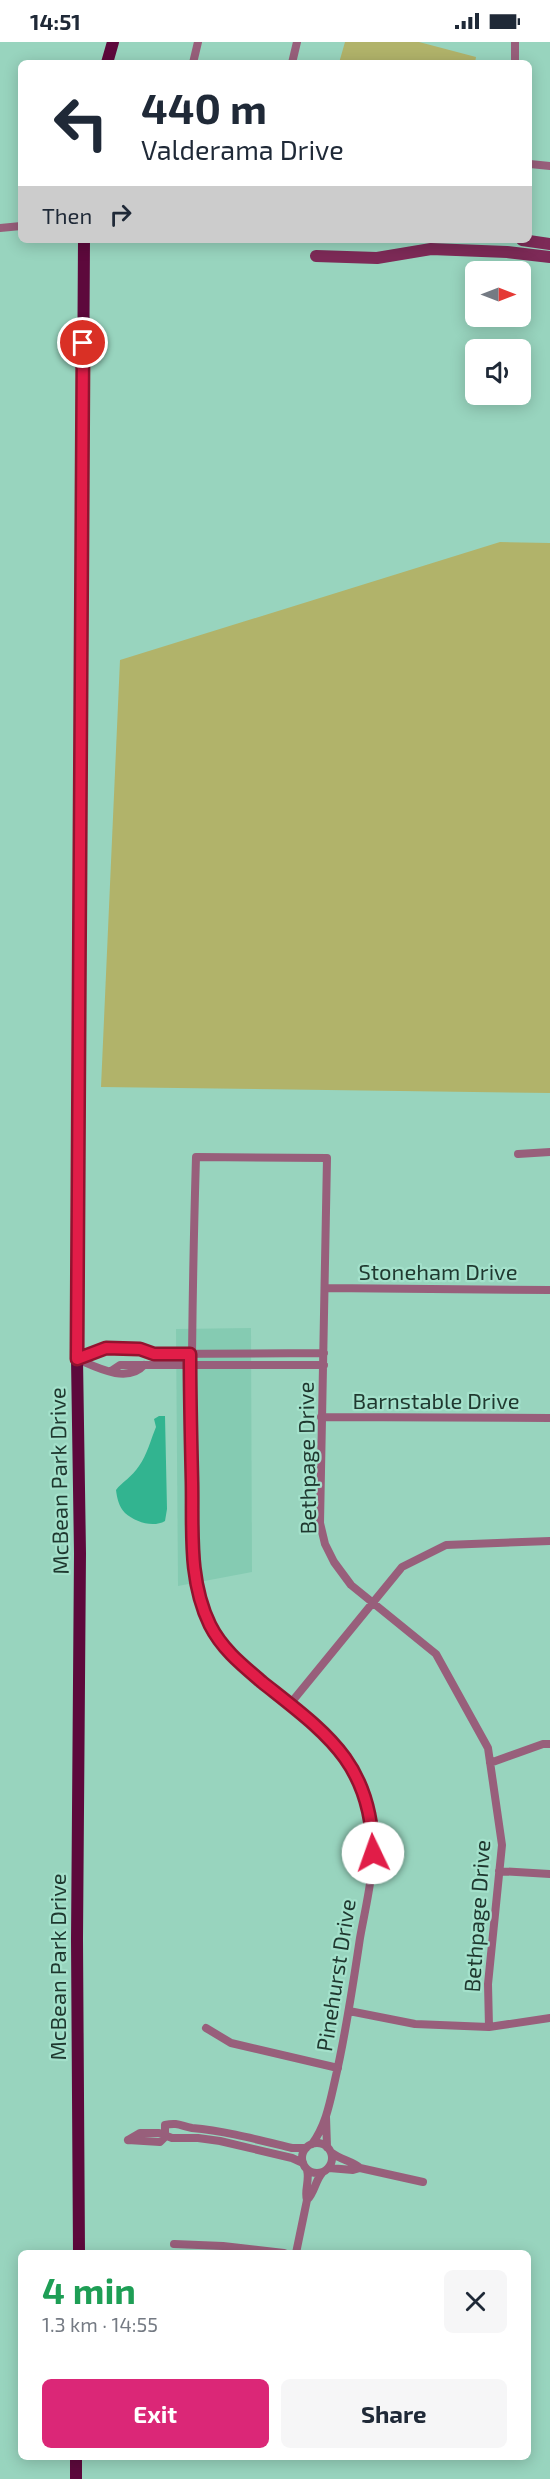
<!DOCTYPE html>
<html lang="en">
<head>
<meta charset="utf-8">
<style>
  :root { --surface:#fff; --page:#f6f6f7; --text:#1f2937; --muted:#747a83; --accent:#db2777 }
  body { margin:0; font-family:"Exo 2",sans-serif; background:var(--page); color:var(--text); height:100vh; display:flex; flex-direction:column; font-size:22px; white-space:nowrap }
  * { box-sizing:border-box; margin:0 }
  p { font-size:20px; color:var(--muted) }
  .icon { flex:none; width:33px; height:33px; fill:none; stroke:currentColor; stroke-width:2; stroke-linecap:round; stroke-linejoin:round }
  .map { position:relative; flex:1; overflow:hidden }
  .sheet { position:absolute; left:18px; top:2208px; width:513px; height:210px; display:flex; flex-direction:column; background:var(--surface); border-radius:9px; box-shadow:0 3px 15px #0003 }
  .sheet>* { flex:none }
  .top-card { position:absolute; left:18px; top:18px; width:514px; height:183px; border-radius:9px; box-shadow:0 3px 15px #0003; background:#fff; color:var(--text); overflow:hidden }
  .needle { width:39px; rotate:90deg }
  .fabs { position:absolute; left:465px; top:219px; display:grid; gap:12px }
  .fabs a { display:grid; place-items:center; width:66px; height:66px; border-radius:9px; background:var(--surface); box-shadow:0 3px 15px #0003; font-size:30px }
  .pin { position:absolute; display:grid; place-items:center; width:51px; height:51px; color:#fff; margin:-26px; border:3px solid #fff; border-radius:50%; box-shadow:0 2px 6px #0007 }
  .me { position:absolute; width:66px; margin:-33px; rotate:357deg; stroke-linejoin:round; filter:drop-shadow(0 0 4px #0008) }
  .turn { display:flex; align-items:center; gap:21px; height:126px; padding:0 24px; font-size:27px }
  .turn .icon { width:78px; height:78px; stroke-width:2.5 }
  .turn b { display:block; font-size:42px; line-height:51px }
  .then { display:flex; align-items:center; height:57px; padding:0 24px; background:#0003; gap:12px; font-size:22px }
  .round { display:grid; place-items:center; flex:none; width:63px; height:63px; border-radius:9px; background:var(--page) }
  .headline { display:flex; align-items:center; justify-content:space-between; height:102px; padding:0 24px }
  h1 { font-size:36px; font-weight:700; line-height:45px; color:#1e9e55 }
  .action { display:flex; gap:12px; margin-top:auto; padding:12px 24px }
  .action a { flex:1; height:69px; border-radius:9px; background:var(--accent); color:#fff; font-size:24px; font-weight:700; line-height:69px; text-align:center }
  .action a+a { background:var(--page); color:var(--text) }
  .status { display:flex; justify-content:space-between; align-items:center; height:42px; padding:0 30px; background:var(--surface); direction:ltr }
  .status svg { height:16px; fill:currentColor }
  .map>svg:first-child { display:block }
  .built { fill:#85cbb2 }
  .green { fill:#b1b36a }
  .water { fill:#32b490 }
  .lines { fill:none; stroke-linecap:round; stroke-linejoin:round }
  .minor { stroke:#985f7b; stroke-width:8 }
  .secondary { stroke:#7d2a57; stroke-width:12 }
  .primary { stroke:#5d093c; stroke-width:12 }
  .route-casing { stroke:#92132f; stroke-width:15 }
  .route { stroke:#e11d48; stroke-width:10 }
  .labels { text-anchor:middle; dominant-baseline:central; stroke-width:4.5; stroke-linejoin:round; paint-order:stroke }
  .street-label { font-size:22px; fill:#1f382f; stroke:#a4e1cb }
</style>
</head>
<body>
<div class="status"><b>14:51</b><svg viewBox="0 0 49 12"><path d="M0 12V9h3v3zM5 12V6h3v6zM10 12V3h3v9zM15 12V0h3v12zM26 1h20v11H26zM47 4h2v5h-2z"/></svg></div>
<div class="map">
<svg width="550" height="2437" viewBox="0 0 550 2437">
  <rect width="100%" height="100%" fill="#98d4be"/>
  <path class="built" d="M251 1286 252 1530 178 1544 176 1287Z"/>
  <path class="green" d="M345 0H419L476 15 475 21H339Z
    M500 500 550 501V1051L101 1045 120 618Z"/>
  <path class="water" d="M159 1374H165L167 1467 165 1479C153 1486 135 1480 125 1471 119 1465 117 1456 116 1448 122 1440 132 1435 139 1424 147 1413 151 1397 156 1385L154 1377Z"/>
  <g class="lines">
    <path class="minor" d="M193 21 198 0
      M292 21 297 0
      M515 21V0
      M530 122 550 124
      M0 186 21 184
      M518 1112 550 1110
      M325 1246 550 1248
      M77 1317 106 1306H135L154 1312 324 1311
      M77 1317C96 1325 127 1342 144 1323
      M111 1329 120 1323H324
      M321 1375 550 1376
      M290 1662 402 1525 446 1503 550 1499
      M490 1721 543 1702H550
      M499 1829 550 1832
      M349 1969 415 1982 489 1985 550 1976
      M206 1986 231 2001 338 2026
      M326 2075 327 2105
      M165 2095V2083C178 2080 181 2084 192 2086 226 2089 259 2098 292 2106H306
      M128 2098 140 2091H159L172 2096H198L220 2099 292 2116 303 2121
      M128 2098 160 2100 165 2095
      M302 2116a15 15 0 1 1 30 0a15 15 0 1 1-30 0Z
      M312 2102C326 2083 330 2060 335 2038 346 1991 353 1943 360 1896 366 1862 376 1825 372 1790 369 1761 360 1735 343 1711 300 1651 218 1630 198 1552 187 1512 192 1466 192 1425 191 1321 193 1218 196 1115L327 1116 320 1481 325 1502 334 1520 351 1543 436 1612 488 1706 502 1803 488 1942 489 1985
      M332 2111C341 2118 352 2119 360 2126
      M329 2126 353 2128 360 2126 423 2140
      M307 2158C315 2150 315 2139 322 2131
      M174 2202 223 2204 284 2211
      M296 2211 307 2158C304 2148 310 2139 307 2128"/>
    <path class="secondary" d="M522 198 550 202
      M316 214 377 216 431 207 507 210 550 215"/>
    <path class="primary" d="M107 21 113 0
      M79 2211 77 1897 80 1511 77 1317 84 198
      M76 2437V2415"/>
  </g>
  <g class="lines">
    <defs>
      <path id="route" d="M83 301 77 1317 106 1306 140 1307 154 1312H190C190 1355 191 1397 192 1440 193 1488 188 1538 210 1583 222 1607 242 1623 262 1640 326 1691 372 1721 373 1811"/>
    </defs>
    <use href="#route" class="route-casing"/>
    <use href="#route" class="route"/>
  </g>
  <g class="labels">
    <g class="street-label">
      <text x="438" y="1229">Stoneham Drive</text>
      <text x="436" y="1358">Barnstable Drive</text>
      <text transform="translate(306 1416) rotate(-91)">Bethpage Drive</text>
      <text transform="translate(58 1439) rotate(-91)">McBean Park Drive</text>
      <text transform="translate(476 1874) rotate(-86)">Bethpage Drive</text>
      <text transform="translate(57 1925) rotate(-90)">McBean Park Drive</text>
      <text transform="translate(335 1933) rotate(-81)">Pinehurst Drive</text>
    </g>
  </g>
</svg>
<div class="fabs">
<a><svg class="needle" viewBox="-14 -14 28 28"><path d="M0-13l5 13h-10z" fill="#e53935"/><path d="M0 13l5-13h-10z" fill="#747a83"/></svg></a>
<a><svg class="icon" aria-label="sound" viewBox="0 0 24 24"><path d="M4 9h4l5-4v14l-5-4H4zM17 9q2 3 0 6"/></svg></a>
</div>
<div class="pin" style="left:83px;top:301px;background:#d93025"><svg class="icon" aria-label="arrive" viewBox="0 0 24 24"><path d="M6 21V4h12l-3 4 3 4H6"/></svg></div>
<svg class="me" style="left:373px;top:1811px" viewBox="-20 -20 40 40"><circle r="19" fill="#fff"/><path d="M0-13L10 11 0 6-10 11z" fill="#e11d48"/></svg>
<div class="top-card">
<div class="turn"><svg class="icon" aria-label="left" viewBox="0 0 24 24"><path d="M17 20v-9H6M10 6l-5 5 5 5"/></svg><div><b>440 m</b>Valderama Drive</div></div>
<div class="then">Then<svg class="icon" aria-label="right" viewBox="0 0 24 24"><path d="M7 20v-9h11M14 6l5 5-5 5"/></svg></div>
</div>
<section class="sheet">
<div class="headline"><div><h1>4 min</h1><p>1.3 km · 14:55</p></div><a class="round"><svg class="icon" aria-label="close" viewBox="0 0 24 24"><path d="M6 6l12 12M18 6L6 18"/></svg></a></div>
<div class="action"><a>Exit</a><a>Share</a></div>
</section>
</div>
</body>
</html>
